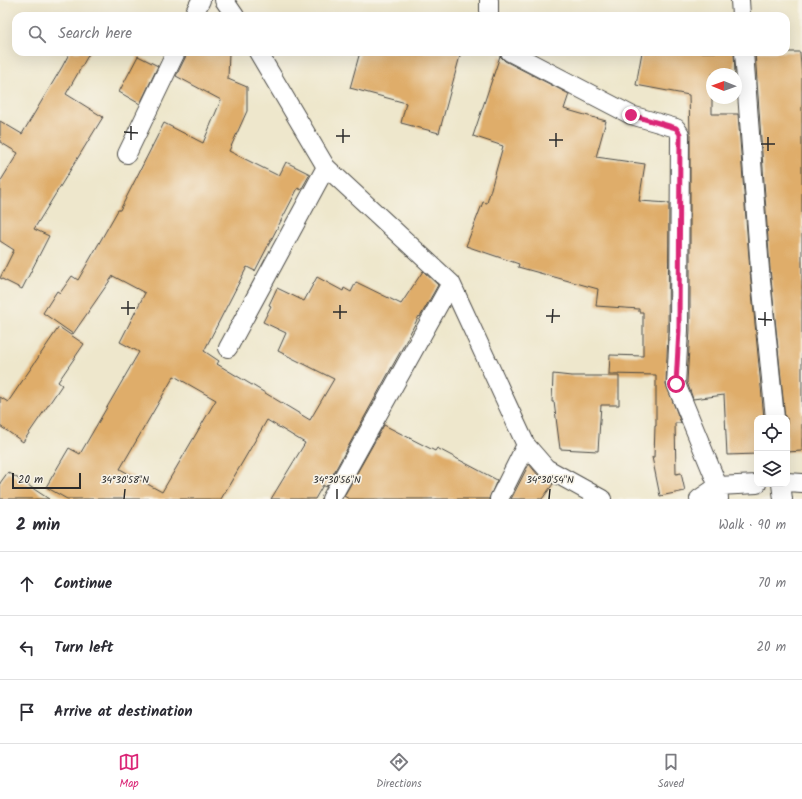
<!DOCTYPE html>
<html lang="en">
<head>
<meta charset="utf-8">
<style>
	:root { --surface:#fff; --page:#f7f7f7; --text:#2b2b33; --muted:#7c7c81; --line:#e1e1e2; --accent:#db2777 }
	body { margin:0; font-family:Kalam,sans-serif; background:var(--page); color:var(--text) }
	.controls { position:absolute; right:12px; bottom:12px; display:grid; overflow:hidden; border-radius:8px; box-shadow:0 4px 16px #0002 }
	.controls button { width:36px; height:36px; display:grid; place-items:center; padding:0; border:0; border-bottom:1px solid var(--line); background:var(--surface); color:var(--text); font:20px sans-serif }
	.compass { position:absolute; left:706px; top:68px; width:36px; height:36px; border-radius:50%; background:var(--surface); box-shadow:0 4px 16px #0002; rotate:271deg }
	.scale { position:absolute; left:12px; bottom:10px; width:69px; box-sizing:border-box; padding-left:4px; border:2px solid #2b2b2b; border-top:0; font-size:11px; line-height:14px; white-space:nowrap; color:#2b2b2b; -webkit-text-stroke:3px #f7f3e8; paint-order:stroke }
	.stop { position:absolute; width:12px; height:12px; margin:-9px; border:3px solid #db2777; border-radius:50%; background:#fff }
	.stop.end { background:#db2777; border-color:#fff; box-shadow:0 1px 4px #0008 }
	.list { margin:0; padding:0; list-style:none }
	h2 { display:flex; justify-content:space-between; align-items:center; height:52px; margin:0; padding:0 16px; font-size:17px }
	h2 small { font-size:13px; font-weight:400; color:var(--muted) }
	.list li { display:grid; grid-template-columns:26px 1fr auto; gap:12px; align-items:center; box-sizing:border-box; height:64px; padding:0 16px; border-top:1px solid var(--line) }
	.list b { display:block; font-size:15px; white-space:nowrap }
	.list em { font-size:13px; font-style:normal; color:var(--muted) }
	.icon { flex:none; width:22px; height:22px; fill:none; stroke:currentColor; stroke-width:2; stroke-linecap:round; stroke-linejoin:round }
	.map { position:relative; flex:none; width:802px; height:499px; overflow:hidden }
	.search { position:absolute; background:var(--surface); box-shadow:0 4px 16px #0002; left:12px; right:12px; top:12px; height:44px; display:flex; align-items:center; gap:10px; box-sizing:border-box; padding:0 14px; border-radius:12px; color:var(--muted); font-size:15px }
	.sheet { height:244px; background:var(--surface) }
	nav { display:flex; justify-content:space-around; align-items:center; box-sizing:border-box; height:56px; border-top:1px solid var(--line); background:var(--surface); font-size:11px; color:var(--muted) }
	nav a { display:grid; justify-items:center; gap:2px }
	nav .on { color:var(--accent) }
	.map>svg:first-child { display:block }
	.building { fill:#dfad6a; fill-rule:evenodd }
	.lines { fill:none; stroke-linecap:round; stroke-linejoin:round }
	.street-casing { stroke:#484743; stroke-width:20 }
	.street { stroke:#fff; stroke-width:18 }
	.route { stroke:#db2777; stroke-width:5 }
	.ticks { fill:none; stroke:#2b2b2b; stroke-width:1.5 }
	.ticks-label { font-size:10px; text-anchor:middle; fill:#2b2b2b; stroke:#f7f3e8; stroke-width:3.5; stroke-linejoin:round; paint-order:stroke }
</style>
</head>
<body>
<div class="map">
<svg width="802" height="499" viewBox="0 0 802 499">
	<rect width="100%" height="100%" fill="#f7f3e8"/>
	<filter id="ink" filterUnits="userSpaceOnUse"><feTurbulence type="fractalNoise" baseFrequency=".025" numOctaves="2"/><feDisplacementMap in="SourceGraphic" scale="8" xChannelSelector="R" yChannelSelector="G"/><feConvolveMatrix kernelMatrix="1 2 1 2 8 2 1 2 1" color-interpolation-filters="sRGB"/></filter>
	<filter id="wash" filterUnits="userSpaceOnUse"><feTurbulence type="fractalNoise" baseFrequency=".012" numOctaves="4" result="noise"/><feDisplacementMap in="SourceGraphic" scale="16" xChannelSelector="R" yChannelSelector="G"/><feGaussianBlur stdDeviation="0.9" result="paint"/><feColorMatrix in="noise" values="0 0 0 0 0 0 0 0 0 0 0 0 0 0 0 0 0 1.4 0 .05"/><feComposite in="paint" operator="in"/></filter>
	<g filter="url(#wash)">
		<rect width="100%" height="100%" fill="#eee7cc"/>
		<g id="blocks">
			<!-- building -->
			<path class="building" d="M70,52H90L66,94L103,117L34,229L49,236L22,289L0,278L14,250L0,241V182L18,153L0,142V121L22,134L62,67Z
				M188,52H229L228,79L247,87V111L229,151L279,176L286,162L310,174L301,190L298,188L255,271L247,267L204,351L219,361L217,364L310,420L334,379L278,351L286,333L263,322L271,306L269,305L277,288L304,301L317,277L343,291L344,288L351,292L356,282L401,304L423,271L438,285L420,317L419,316L404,345L326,487L323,485L315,499H271L305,443L267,420L221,499H67L46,487L69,448L80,454L139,352L120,342L145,293L113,276L73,334L43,313L57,291L60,293L72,276L78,280L118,210H120L164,123L203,143L221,100L176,76ZM174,376L216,400L162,492L120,469Z
				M360,52H461L439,133L401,123L406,103L350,88Z
				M642,52H734L735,74H712V114H738L750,271L764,418H757V454L727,455L724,395L693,399L687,382L690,330V134L689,95L636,85Z
				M755,52H800L802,78V451L787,452V418H785L770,269Z
				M138,56L158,66L140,104L119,92Z
				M500,56L505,61L569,94L564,109L606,121L596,157L645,164L639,201L669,203L668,330L666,384L681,423H675L676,474L681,473L685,491L660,496L652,457H654L655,426H656V375L609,374L610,355L643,356V312H639V309L596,306L598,289L518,267L519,264L466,246L483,202L487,203L503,146L473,136Z
				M59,327L84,344L58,382L62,385L23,442L0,426V397L8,402Z
				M553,374L571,376H619V405H601L598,451L560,449L554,402H552Z
				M384,425L435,451L437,448L497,480L489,499H349L344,496Z
				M529,464L538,475L553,484L542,499H511Z
				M8,472L49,499H0V483Z"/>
		</g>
	</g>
	<g filter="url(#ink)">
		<use href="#blocks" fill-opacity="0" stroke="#484743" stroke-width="1"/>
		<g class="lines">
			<!-- street casing -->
			<g class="street-casing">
				<path id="street" d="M224,0L235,16
					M740,0L741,16
					M193,16L201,0
					M489,16V0
					M258,52L326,167L451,283L526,445L546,468L602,499
					M510,52L631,115L676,128L680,134L679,330L676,384L718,486L719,499
					M744,52L760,270L775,418
					M127,154L176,52
					M228,348L326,167
					M787,482L802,483
					M781,484L783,499
					M331,499L451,283
					M499,499L526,445
					M699,499L718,486L757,484"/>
			</g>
			<!-- street -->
			<use href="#street" class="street"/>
		</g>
	</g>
	<g class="lines" filter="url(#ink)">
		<!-- route -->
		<path class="route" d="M631,115L676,128L680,134L679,330L676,384"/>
	</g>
	<!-- ticks -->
	<path class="ticks" d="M124,132L138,133M336,136H350M131,140V126M549,140H563M343,143V129M761,144H775M556,147V133M768,151V137M121,308H135M333,312H347M128,315V301M546,316H560M340,319V305M758,319L772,320M552,323L553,309M765,326V312M124,499L125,489M337,499V489M549,499L550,489"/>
	<g class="ticks-label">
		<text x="125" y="483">34°30'58"N</text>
		<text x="337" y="483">34°30'56"N</text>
		<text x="550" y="483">34°30'54"N</text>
	</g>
</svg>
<div class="controls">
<button><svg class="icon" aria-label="locate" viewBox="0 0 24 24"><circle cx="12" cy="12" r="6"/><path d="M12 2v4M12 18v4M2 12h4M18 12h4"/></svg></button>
<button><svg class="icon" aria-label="layers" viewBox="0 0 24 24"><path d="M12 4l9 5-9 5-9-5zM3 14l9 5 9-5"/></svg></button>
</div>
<svg class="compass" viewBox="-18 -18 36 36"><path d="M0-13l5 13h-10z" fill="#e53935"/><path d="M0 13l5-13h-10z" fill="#7c7c81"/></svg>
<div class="scale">20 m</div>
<div class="stop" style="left:676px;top:384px"></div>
<div class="stop end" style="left:631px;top:115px"></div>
<div class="search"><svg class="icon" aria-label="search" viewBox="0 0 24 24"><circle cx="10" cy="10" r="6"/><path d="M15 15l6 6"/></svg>Search here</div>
</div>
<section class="sheet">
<h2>2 min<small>Walk · 90 m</small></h2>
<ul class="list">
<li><svg class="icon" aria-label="ahead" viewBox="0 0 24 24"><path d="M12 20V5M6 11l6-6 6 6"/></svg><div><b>Continue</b></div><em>70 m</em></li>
<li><svg class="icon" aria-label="left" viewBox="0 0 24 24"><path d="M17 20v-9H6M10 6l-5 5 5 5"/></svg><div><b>Turn left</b></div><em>20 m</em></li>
<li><svg class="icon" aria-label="arrive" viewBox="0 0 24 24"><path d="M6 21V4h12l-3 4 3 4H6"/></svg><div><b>Arrive at destination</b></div></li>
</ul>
</section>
<nav>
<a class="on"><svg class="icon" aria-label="map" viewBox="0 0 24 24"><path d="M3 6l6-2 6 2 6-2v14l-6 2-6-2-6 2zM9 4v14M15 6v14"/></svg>Map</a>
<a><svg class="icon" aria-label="directions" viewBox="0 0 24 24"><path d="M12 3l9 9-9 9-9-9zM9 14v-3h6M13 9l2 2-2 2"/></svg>Directions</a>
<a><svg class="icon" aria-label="saved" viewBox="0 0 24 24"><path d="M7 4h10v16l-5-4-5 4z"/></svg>Saved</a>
</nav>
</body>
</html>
